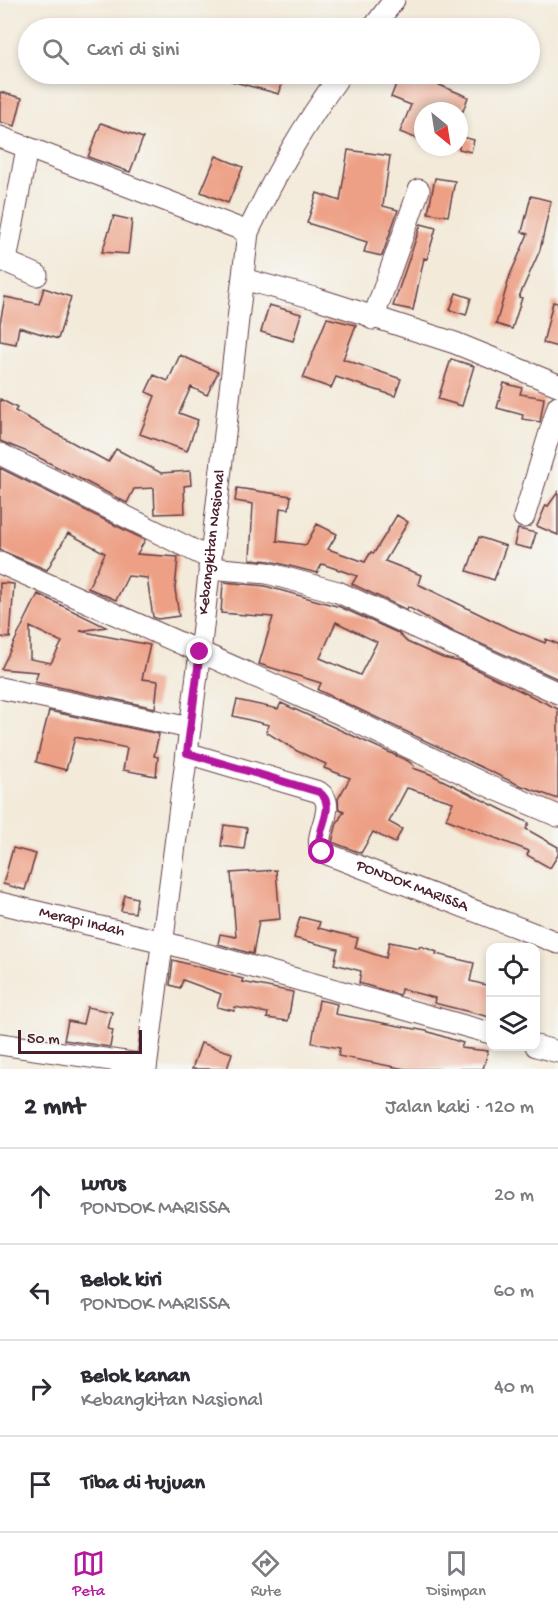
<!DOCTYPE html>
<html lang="id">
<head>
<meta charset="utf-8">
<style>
	:root { --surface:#fff; --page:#f7f7f7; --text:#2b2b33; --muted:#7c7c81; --line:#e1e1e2; --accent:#b5179e }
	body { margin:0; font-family:"Gochi Hand",sans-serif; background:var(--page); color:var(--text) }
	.controls { position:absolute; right:18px; bottom:18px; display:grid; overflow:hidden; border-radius:12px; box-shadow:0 3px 9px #0003 }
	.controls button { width:54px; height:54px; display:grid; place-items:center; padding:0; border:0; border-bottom:2px solid var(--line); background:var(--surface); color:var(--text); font:30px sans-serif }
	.compass { position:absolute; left:414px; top:102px; width:54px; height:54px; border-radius:50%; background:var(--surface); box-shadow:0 3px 9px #0003; rotate:150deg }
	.scale { position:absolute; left:18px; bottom:15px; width:124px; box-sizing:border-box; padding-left:6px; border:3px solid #4a1f2b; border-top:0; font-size:16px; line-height:21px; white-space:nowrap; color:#4a1f2b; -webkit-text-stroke:4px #f6f6f2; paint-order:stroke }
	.stop { position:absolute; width:18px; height:18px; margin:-14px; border:4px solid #b5179e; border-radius:50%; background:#fff }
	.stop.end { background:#b5179e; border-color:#fff; box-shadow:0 2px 6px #0008 }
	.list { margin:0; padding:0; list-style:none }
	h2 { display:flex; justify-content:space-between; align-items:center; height:78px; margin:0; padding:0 24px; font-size:26px }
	h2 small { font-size:20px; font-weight:400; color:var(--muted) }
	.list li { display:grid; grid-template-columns:39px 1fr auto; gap:18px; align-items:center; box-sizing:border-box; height:96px; padding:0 24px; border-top:2px solid var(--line) }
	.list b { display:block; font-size:22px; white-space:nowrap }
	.list p { margin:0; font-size:20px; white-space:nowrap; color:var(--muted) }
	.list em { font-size:20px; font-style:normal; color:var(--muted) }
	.icon { flex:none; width:33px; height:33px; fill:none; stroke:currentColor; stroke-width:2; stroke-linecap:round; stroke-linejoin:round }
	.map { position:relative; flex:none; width:558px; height:1069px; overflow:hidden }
	.search { position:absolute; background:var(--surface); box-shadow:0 3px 9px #0003; left:18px; right:18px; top:18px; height:66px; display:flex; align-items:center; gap:15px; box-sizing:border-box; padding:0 21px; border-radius:33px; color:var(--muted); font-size:22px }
	.sheet { height:462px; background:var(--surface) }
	nav { display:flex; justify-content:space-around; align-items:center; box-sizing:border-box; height:84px; border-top:2px solid var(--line); background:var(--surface); font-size:16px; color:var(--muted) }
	nav a { display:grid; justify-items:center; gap:3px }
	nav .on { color:var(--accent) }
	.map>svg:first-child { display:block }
	.building { fill:#eda086; fill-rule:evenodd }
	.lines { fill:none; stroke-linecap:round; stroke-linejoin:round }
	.minor-casing { stroke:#633d45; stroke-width:23 }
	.minor { stroke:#fff; stroke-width:21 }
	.route { stroke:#b5179e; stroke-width:8 }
	.labels { text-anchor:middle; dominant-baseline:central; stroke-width:5; stroke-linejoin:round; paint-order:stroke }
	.street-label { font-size:16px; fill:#4a1f2b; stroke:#f6f6f2 }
</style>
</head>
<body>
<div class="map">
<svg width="558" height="1069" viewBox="0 0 558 1069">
	<rect width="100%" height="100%" fill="#f6f6f2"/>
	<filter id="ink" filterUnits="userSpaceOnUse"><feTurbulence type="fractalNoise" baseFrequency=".0167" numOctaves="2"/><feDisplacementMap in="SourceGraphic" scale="12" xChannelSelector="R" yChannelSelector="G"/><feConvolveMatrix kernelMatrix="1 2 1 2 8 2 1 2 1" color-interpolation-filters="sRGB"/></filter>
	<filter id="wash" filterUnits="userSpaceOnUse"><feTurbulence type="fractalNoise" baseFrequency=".008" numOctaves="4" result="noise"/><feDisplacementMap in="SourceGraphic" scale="24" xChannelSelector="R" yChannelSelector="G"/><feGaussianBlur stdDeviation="1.35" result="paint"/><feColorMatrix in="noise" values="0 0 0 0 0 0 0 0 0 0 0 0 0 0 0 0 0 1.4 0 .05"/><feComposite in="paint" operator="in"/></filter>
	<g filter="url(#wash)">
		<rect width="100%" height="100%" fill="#f3ead9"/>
		<g id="blocks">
			<!-- building -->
			<path class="building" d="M221,74H285L279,94L220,78Z
				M400,74L423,78L468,97L463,111H423V141L400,132L411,105L391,97Z
				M0,92L22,98L15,126L0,122Z
				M101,123L143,138L130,172L88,157Z
				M459,136L474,140L471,152L459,149Z
				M348,150L390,156L383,206L398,210L382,256L364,252L367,242L307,223L317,193L340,201Z
				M216,156L243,167L228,203L201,192Z
				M435,178L455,181L448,216L428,213Z
				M531,196L551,201L540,250L519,297L522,298L512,329L496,324L510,275L528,234L522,232Z
				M114,216L132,220L128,254L102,252Z
				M421,224L436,228L427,259L424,258L413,310L393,306Z
				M44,288L71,297L58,339L19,327L16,344L0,341V323L5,297L39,304Z
				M456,293L471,298L466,315L450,310Z
				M553,302L558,303V347L543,343Z
				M269,305L301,314L293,341L261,332Z
				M327,318L356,325L343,359L401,379L395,396L336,377L331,388L303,378Z
				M180,355L218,372L207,395L191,387L179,413L198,420L187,451L140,434L155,396L146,392L154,375L168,381Z
				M451,359L474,366L462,406L438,399Z
				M504,383L522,388L520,394L544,398L540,422L522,419L523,415L497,408Z
				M0,399L17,408L15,411L108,462L116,449L161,473L190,471L191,485L184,486L185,513L155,514L154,488L134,489L127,503L30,453L0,441Z
				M0,468L145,540L137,554L178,557L175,589L179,616L158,619L153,617L147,578L128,576L116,600L88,588L105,553L68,533L47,570L0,550Z
				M237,488L291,496L289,509L280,508L277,541L306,545L317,524L337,534L328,549L365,562L371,552L374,553L397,515L408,522L385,561L421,575L418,584L506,627L545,643L546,639L558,644V679L444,627L408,607L407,610L352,584L357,576L322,564L317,573L270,561L250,559L253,504L235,501Z
				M558,492V535L537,526L546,505L548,506Z
				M518,529L536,533L531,549L514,545Z
				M479,537L506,546L494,580L467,571Z
				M223,582L265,586L340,607L398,633L407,642L443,658L461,662L558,709V799L517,784L318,690L321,683L259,664L273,617L221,613ZM336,622L377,642L360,675L320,658Z
				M0,583L14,584L10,638L0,637Z
				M38,594L106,627L80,631L150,645L142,679L158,681L155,708L35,682L38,672L1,669ZM30,627L62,642L51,663L30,659Z
				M237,700L278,709L281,703L408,761L414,766L413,768L430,774L529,823L526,829L558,847V855L550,868L527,855L529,851L446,819L453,802L407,788L389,822L402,829L395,843L373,832L361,853L332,842L337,823L344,811L339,809L338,799L350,778L324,768L326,764L297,751L266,732L269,725L233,716Z
				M49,711L159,734L154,756L158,757L156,776L123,770L127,748L75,737L66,770L36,762Z
				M224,825L247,828L244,849L221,846Z
				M13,848L36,854L25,890L3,884Z
				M276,870L280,919L259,921L253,954L218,944L220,934L236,937L231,873Z
				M125,895L137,898L135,913L121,911Z
				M300,917L320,922L318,928L358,938L355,948L386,958L389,942L419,948L420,946L437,952L436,954L474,963L470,981L490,986V1017L434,1003L435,998L401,989L400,995L359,983L361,971L334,964L338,949L294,938Z
				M173,960L243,979L242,982L293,992L288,1021L267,1018L268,1013L235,1007L234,1011L217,1007L221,994L183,980L180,988L170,985Z
				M319,1000L337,1004L335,1014L426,1031L463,1043L461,1048L488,1051L483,1069H405L338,1056L340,1048L312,1043Z
				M87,1007L112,1012L108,1029L113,1030L110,1047L64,1040L68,1021L83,1024Z
				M201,1043L232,1053L227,1069H192Z"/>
		</g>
	</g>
	<g filter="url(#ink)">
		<use href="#blocks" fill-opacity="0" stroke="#633d45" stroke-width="1.5"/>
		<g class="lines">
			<!-- minor casing -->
			<g class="minor-casing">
				<g id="minor">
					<path d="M373,28L394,0"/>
					<path d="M0,137L248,232"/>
					<path d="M0,259L37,275"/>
					<path d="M6,261L27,148"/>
					<path d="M243,279L318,299L455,343L558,385"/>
					<path d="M373,319L419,190"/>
					<path d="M0,454L211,559"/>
					<path d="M524,517L558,406"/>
					<path d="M0,563L342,715L493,788L558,816"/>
					<path d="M209,568L267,573L338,592L558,693"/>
					<path d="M0,688L190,728"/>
					<path id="s1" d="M187,753L319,792C340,807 311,834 322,852L558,943"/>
					<path id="s2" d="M0,903L163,942L490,1033"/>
					<path d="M0,1044L146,1065"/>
					<path d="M536,1046L558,1052"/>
					<path id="s3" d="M146,1069L201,644L248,232C276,173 303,126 341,74"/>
				</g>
			</g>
			<!-- minor -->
			<use href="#minor" class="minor"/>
		</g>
	</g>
	<g class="lines" filter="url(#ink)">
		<!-- route -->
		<path class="route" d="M200,652L187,753L319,792C340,807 311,834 322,852"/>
	</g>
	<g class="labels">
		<!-- street labels -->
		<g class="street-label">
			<text stroke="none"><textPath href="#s3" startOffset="531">Kebangkitan Nasional</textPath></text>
			<text stroke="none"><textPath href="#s1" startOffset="298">PONDOK MARISSA</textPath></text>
			<text stroke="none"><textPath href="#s2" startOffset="84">Merapi Indah</textPath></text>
		</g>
	</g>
</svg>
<div class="controls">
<button><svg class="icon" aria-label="locate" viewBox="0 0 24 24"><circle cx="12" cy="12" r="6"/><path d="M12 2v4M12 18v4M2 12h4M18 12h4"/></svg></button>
<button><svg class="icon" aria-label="layers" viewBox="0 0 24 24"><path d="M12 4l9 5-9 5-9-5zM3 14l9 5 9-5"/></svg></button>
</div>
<svg class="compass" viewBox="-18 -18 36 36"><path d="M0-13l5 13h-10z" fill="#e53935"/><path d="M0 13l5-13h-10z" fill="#7c7c81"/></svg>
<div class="scale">50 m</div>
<div class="stop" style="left:322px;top:852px"></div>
<div class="stop end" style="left:200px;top:652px"></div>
<div class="search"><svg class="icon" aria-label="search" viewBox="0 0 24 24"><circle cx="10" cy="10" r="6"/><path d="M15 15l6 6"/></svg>Cari di sini</div>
</div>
<section class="sheet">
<h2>2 mnt<small>Jalan kaki · 120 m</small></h2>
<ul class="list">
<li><svg class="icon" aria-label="ahead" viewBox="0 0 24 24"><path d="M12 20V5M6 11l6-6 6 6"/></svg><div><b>Lurus</b><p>PONDOK MARISSA</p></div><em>20 m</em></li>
<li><svg class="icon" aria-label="left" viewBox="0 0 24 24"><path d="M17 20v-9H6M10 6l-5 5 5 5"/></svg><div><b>Belok kiri</b><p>PONDOK MARISSA</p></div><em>60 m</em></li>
<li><svg class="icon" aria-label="right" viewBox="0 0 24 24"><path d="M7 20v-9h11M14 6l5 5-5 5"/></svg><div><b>Belok kanan</b><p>Kebangkitan Nasional</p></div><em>40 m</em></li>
<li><svg class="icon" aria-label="arrive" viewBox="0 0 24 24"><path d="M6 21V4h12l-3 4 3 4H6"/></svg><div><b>Tiba di tujuan</b></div></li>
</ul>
</section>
<nav>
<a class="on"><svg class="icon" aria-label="map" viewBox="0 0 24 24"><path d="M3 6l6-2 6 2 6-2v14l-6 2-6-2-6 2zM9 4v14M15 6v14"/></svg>Peta</a>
<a><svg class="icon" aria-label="directions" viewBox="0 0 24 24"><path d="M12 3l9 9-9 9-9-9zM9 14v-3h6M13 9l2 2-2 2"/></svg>Rute</a>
<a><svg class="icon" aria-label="saved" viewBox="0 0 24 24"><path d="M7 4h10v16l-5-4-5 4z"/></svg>Disimpan</a>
</nav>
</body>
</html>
